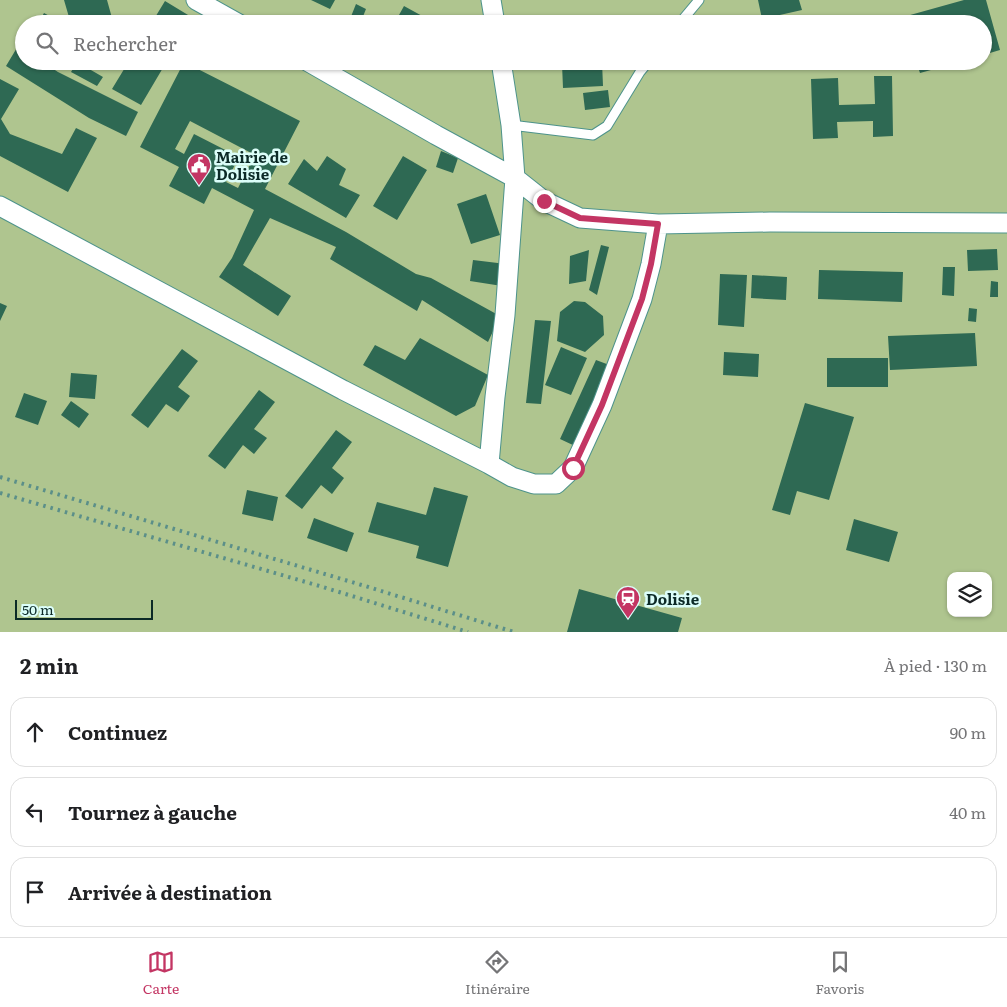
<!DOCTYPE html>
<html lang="fr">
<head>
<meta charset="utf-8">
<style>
	:root { --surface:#fff; --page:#f6f6f6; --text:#202124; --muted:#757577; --line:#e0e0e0; --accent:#c33563 }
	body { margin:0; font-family:Literata,serif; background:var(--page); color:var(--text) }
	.controls { position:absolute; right:15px; bottom:15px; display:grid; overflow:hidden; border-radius:10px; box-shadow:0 1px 4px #0004 }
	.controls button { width:45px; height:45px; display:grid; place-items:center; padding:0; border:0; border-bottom:1px solid var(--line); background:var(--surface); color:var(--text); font:25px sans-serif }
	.scale { position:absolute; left:15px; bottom:12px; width:138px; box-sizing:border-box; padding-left:5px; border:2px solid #0c2a27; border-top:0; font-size:14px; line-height:18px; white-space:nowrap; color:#0c2a27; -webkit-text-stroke:4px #dcfef9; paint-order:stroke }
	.stop { position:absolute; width:15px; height:15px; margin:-11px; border:4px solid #c33563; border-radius:50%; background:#fff }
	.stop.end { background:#c33563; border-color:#fff; box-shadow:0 1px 5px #0008 }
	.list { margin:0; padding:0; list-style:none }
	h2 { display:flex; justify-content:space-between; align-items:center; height:65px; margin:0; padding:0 20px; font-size:21px }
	h2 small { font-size:16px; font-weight:400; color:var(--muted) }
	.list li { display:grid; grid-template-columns:32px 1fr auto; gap:15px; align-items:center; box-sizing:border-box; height:70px; margin:0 10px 10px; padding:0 10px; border:1px solid var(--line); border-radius:15px }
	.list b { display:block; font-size:19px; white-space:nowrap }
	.list em { font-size:16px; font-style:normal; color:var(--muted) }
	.icon { flex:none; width:28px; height:28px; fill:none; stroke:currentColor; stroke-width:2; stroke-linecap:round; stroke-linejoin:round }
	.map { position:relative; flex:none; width:1007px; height:632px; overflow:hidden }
	.search { position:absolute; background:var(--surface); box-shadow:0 1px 4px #0004; left:15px; right:15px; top:15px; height:55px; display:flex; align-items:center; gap:12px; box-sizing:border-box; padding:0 18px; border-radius:28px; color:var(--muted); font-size:19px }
	.sheet { height:305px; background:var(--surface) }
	nav { display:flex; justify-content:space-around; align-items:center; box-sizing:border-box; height:70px; border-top:1px solid var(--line); background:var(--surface); font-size:14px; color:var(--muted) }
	nav a { display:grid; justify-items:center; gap:2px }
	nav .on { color:var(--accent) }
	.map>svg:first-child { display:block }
	.green { fill:#afc58f; fill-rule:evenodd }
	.building { fill:#2e6953; fill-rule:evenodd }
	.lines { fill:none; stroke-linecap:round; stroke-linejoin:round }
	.lane-casing { stroke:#4d938b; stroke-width:11 }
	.street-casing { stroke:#4d938b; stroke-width:21 }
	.lane { stroke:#fff; stroke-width:9 }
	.street { stroke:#fff; stroke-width:19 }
	.rail { stroke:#5b8f89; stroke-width:4; stroke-dasharray:2.5 5; stroke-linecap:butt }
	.route { stroke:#c33563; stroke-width:6 }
	.labels { text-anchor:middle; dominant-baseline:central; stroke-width:5; stroke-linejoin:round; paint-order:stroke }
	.poi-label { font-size:15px; font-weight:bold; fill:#0c2a27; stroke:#dcfef9; text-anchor:start }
</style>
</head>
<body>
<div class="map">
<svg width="1007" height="632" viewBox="0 0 1007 632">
	<rect width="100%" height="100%" fill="#9ee5dc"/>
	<!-- green -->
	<path class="green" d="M0,0H1007V632H0ZM24,24H983V61H24ZM951,576H988V613H951Z"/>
	<!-- building -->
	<path class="building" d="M64,0H107L112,18L92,24H71Z
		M311,0H335L330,9Z
		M758,0H799L802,10L762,19Z
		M964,0H986L1000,50L983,55V24H905L903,17Z
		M165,1L193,18L190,24H151Z
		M356,4L366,9L360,24H348Z
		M404,6L424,17L420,24H394Z
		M44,13L64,24H38Z
		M18,46L24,50V61H41L58,72L138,112L126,136L89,118L6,66Z
		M129,61H167L141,105L112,89Z
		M916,61H960V62L920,73Z
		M77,62L103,77L97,86L71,72Z
		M184,62L300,121L265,189L346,232L416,274L431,278L500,316L488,342L422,300L417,311L330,259L336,247L270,218L243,265L291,296L278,316L219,277L232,258L254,210L212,188L204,204L169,186L179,167L140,147ZM190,121L255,155L238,188L226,182L239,157L194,134L184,154L175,149Z
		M602,62L603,86L563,88L562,64Z
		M874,76H892L893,136L873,137V121L837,122L838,138L813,139L811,79L838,78L839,105L875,104Z
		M0,79L19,89L1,119L10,134L62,154L76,128L97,138L68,192L0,156Z
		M608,90L610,107L585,110L583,93Z
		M441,151L458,158L453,173L436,167Z
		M327,156L346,169L339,185L360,195L346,218L288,184L304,159L317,171Z
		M403,156L427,170L397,220L373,206Z
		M486,194L500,235L471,244L457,204Z
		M601,245L609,247L597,295L589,290Z
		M997,249L998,270L968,271L967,250Z
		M589,250L586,281L569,284L570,256Z
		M473,260L506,264L502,286L470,281Z
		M943,267H955L954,296L942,295Z
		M819,270L903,272L902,302L818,299Z
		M720,274L747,275L744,327L718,325Z
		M752,275L787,277L786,300L751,298Z
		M991,281L998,282V297H990Z
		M574,301L585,302L603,316L604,335L585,352L557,341L560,312Z
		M0,303L7,306L0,321Z
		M969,308L977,309L976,322L968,321Z
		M535,320L551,321L541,404L526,403Z
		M975,333L977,366L890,370L888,336Z
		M420,338L488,375L475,406L456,416L363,365L375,345L405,360Z
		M561,347L587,358L571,395L545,385Z
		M182,349L198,361L178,387L190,396L178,412L166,404L148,428L131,415Z
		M724,352L759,354L758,377L723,375Z
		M827,358H888V387H827Z
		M596,360L612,366L575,446L560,439Z
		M71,373L97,375L95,399L69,397Z
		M259,390L275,402L254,429L267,438L254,454L243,445L225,469L208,456Z
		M24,393L47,401L38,425L15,417Z
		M71,401L89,414L79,428L61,415Z
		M805,403L854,417L829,500L797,491L790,515L772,510Z
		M336,430L352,442L332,468L344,478L332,494L321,485L302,509L285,496Z
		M434,487L468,496L448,567L416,558L419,546L368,532L377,502L426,515Z
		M247,490L278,497L273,521L242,514Z
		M314,518L354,533L347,552L307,538Z
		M854,519L898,532L889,562L846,550Z
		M579,589L682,618L678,632H567Z"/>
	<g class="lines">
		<!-- lane casing -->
		<g class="lane-casing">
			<path id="lane" d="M679,24L699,0
				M511,125L593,135L607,126L640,72L649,61"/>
		</g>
		<!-- street casing -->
		<g class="street-casing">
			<path id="street" d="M196,0L239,24
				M491,0L495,24
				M307,61L436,135L515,178L544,201L580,218L658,224L770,222L1007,223
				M0,206L343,390L489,464L512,477L534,484H556L573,468L602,405L642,299L651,264L658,224
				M489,464L495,397L505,315L515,178L511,125L501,61"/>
		</g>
		<!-- lane -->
		<use href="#lane" class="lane"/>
		<!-- street -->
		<use href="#street" class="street"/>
		<!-- rail -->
		<path class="rail" d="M0,477L365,586L514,632
			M0,493L323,587L468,632"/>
	</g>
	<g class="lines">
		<!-- route -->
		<path class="route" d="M544,201L580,218L658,224L651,264L642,299L602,405L573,468"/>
	</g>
	<!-- icons -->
	<defs>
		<g id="civic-pin" transform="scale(1.25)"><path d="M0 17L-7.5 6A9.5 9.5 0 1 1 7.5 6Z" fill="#c33563" stroke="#dcfef9"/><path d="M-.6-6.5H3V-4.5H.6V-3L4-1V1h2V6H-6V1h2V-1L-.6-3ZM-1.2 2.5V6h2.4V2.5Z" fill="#fff"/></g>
		<g id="station-pin" transform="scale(1.25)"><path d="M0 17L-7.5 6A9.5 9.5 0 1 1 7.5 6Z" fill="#c33563" stroke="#dcfef9"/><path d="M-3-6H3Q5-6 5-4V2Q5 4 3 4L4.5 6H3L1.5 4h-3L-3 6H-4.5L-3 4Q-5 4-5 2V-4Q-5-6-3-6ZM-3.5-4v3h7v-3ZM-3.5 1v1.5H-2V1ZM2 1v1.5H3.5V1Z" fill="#fff"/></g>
	</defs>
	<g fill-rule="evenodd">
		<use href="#civic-pin" x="199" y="165"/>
		<use href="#station-pin" x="628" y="598"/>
	</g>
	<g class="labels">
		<!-- poi labels -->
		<g class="poi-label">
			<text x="216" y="156">Mairie de<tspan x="216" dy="17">Dolisie</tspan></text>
			<text x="646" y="598">Dolisie</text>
		</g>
	</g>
</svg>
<div class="controls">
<button><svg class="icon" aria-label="layers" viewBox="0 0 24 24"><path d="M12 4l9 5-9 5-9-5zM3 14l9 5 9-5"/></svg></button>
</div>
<div class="scale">50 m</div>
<div class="stop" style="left:573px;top:468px"></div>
<div class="stop end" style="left:544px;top:201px"></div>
<div class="search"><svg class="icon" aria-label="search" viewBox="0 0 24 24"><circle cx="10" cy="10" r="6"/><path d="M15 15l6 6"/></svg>Rechercher</div>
</div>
<section class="sheet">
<h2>2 min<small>À pied · 130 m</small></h2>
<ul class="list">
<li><svg class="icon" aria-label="ahead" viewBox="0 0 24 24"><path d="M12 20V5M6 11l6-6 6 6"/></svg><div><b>Continuez</b></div><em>90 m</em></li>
<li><svg class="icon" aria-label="left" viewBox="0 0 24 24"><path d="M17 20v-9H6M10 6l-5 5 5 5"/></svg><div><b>Tournez à gauche</b></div><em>40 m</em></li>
<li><svg class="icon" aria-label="arrive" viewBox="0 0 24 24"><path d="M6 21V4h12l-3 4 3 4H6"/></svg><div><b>Arrivée à destination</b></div></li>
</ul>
</section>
<nav>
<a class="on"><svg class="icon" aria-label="map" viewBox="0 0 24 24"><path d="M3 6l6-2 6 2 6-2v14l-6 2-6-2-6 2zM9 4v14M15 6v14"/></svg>Carte</a>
<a><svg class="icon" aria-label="directions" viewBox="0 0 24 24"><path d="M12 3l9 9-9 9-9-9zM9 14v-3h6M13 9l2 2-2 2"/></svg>Itinéraire</a>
<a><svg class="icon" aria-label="saved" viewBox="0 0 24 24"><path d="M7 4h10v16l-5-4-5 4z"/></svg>Favoris</a>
</nav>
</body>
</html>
